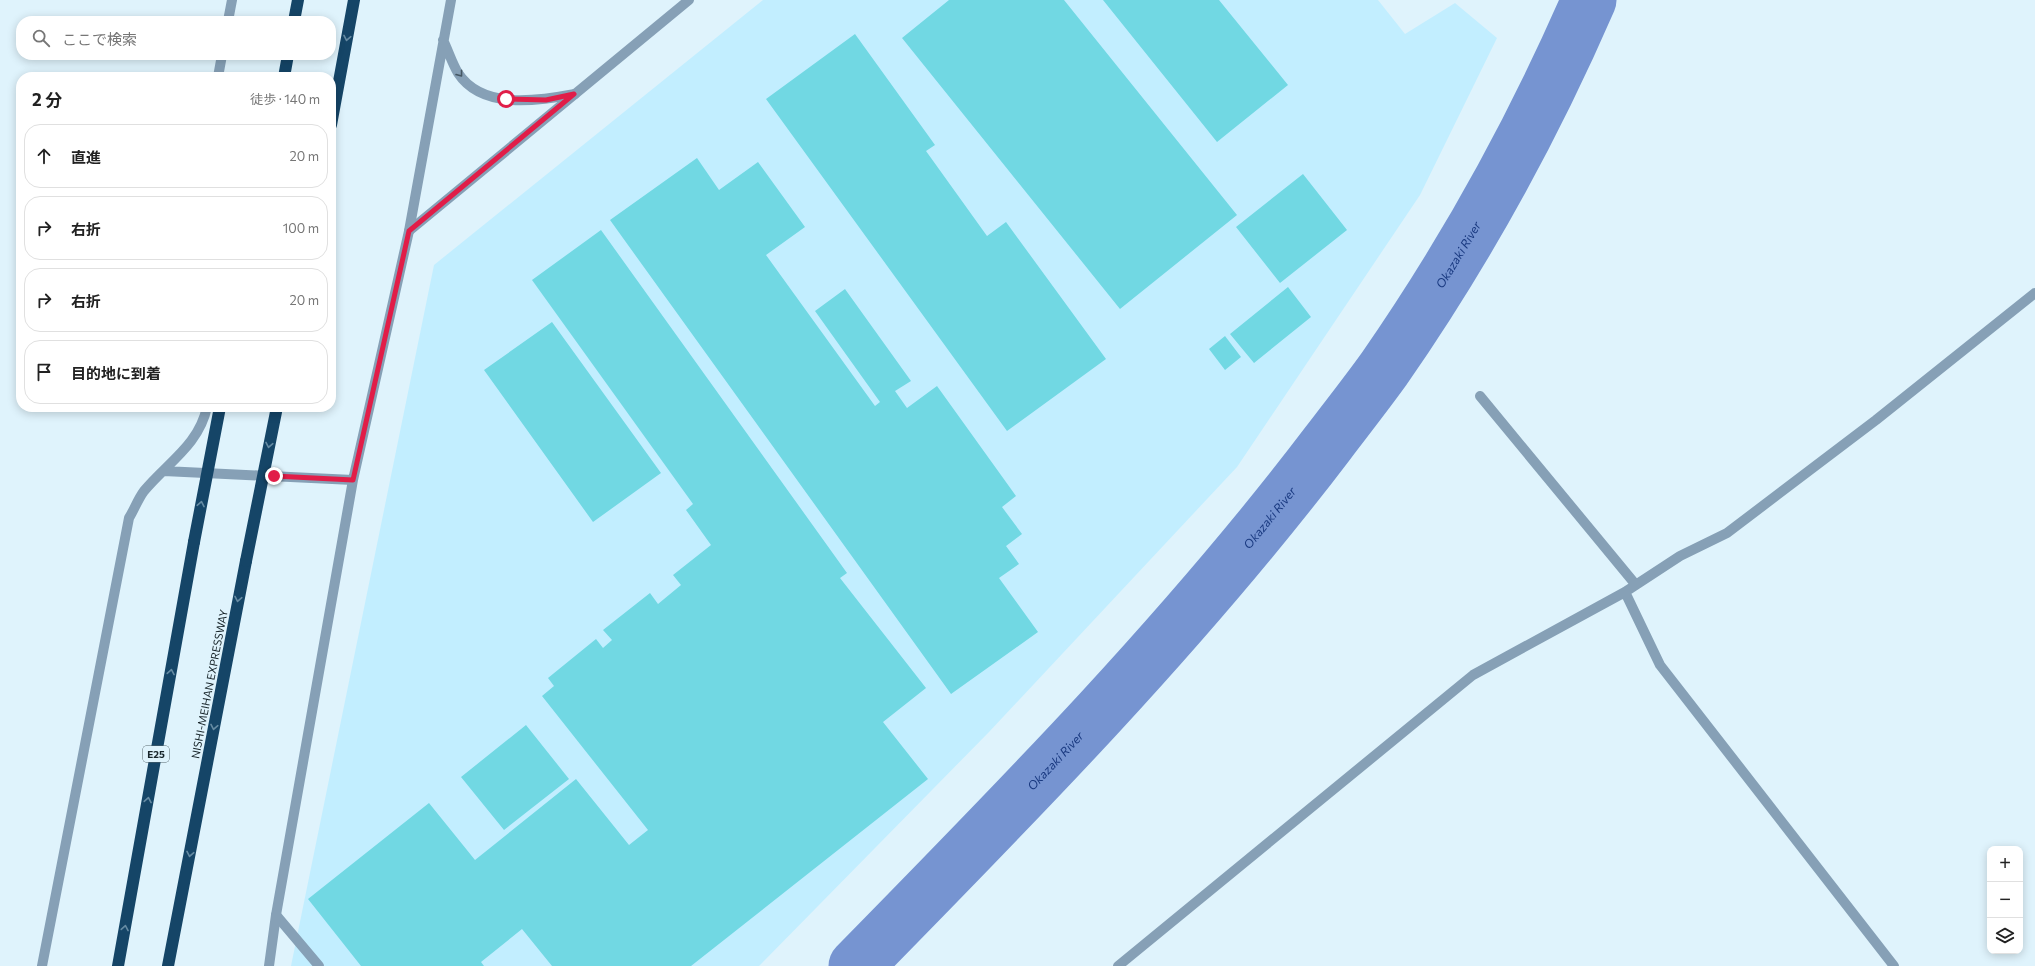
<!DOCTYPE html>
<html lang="ja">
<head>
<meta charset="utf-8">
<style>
	:root { --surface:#fff; --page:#f2f2f2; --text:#222; --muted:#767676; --line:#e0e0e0 }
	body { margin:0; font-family:Commissioner,"Noto Sans JP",sans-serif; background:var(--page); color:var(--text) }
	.controls { position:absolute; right:12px; bottom:12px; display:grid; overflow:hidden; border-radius:8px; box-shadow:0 2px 10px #0003 }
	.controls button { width:36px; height:36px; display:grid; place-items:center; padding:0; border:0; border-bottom:1px solid var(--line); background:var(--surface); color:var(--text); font:20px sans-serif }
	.stop { position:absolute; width:12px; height:12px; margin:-9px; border:3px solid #e11d48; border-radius:50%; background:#fff }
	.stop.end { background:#e11d48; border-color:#fff; box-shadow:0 1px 4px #0008 }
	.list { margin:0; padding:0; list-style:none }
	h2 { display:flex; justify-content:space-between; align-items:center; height:52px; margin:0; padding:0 16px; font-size:17px }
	h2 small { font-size:13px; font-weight:400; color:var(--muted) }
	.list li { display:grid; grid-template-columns:26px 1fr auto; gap:12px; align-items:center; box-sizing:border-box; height:64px; margin:0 8px 8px; padding:0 8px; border:1px solid var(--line); border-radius:16px }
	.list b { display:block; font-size:15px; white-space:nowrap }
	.list em { font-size:13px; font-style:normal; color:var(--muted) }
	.icon { flex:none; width:22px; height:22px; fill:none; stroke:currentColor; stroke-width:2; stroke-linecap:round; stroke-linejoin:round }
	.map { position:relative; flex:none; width:2035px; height:966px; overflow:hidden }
	.search { position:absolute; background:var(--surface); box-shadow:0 2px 10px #0003; left:16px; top:16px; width:320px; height:44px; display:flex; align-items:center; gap:10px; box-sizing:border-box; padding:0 14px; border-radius:16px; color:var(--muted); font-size:15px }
	.panel { position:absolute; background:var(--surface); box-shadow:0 2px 10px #0003; left:16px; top:72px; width:320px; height:340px; border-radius:16px }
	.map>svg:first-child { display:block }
	.built { fill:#c2eeff }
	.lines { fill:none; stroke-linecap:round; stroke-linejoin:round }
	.river { stroke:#7694d1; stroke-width:55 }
	.building { fill:#71d8e3 }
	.service { stroke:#86a0b6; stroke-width:10 }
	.minor { stroke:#86a0b6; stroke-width:10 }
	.tertiary { stroke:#86a0b6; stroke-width:10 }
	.motorway { stroke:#154567; stroke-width:12 }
	.motorway-bridge { stroke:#154567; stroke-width:12 }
	.oneway { stroke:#668ba3 }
	.oneway2 { stroke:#455763 }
	.route { stroke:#e11d48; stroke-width:5 }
	.labels { text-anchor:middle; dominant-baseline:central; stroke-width:3; stroke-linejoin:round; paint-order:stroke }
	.shield { fill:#dff3fc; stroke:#54646a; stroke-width:1 }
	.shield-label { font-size:10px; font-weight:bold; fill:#19262b }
	.street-label { font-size:11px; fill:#19262b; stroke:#dff3fc }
	.water-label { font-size:12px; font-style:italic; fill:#1a3a81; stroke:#dff3fc }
</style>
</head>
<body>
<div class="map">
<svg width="2035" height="966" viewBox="0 0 2035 966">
	<rect width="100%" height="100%" fill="#dff3fc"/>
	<!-- built -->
	<path class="built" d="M763,0H1378L1405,34L1455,3L1497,38L1420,195L1237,467L989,732L759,966H291L434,265Z"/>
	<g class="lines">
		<!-- river -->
		<path class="river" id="s1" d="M856,966C1021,798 1186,630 1328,443C1347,418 1366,394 1384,369C1464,254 1533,129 1589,0"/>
	</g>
	<!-- building -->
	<path class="building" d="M949,0H1064L1237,215L1120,309L902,38Z
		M1103,0H1219L1288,85L1217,142Z
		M855,34L935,145L926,151L987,236L1006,222L1106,359L1007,431L766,99Z
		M697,158L719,190L758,162L805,227L766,255L875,406L880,402L815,311L845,289L911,381L895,391L907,408L937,386L1016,496L1002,507L1022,534L1006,546L1019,564L999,578L1038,632L951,694L610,220Z
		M1303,174L1347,230L1280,283L1236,227Z
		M601,230L847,573L840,578L926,688L883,722L928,779L691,966H552L522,929L481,962L484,966H361L308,899L429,803L475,860L576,779L629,845L648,830L542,696L554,686L548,678L596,639L603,648L612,640L603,630L650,593L658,604L681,585L673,575L711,545L686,510L693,504L532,280Z
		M1288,287L1311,317L1254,363L1230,334Z
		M552,322L661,473L593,522L484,370Z
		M1225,336L1241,357L1225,370L1209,349Z
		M526,725L569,779L504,830L461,777Z"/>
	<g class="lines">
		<!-- service -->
		<path class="service" d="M276,915L319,966"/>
		<!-- minor -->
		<path class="minor" d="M228,21L232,0
			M443,40C448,50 452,63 458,73C482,110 538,101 575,94
			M218,77L222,55
			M1480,396L1636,585
			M164,471L353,480
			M1625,592L1660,665L1894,966
			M42,966L129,518C134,510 138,499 144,491C167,463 199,445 207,407
			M269,966L276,915L353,480L409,231L451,0
			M1118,966L1473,675L1625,592L1680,556L1727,533L1876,420L2035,293"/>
		<!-- tertiary -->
		<path class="tertiary" d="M409,231L689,0"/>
		<!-- motorway -->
		<path class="motorway" d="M294,21L298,0
			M284,77L288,55
			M331,125L354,0
			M118,966L194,542
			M168,966L246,561"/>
		<!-- motorway-bridge -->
		<path class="motorway-bridge" d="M194,542L220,407
			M246,561L277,407"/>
	</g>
	<!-- one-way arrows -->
	<defs><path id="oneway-chevron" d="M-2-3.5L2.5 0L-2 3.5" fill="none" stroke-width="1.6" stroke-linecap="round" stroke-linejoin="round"/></defs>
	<g class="oneway">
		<use href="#oneway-chevron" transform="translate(347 38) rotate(101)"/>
		<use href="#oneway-chevron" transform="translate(269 445) rotate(101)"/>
		<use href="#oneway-chevron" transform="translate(201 504) rotate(-79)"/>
		<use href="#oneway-chevron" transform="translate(238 599) rotate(101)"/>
		<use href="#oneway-chevron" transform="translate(171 672) rotate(-80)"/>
		<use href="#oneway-chevron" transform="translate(214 727) rotate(101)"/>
		<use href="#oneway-chevron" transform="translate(148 800) rotate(-80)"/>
		<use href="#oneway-chevron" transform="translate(190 854) rotate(101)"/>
		<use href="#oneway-chevron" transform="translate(125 928) rotate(-80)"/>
	</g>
	<use class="oneway2" href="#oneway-chevron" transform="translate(460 74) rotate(52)"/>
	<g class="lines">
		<!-- route -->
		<path class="route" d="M274,476L353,480L409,231L574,94L546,100L506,99"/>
	</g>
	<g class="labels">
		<!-- shield labels -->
		<rect class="shield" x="143" y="746" width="26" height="16" rx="3"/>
		<g class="shield-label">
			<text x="156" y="754">E25</text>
		</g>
		<!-- street labels -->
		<g class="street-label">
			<text transform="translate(209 684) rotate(-79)">NISHI-MEIHAN EXPRESSWAY</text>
		</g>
		<!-- water labels -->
		<g class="water-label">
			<text stroke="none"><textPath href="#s1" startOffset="934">Okazaki River</textPath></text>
			<text stroke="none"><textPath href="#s1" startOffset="610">Okazaki River</textPath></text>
			<text stroke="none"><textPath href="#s1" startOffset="286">Okazaki River</textPath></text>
		</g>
	</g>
</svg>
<div class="controls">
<button>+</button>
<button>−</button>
<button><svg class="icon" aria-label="layers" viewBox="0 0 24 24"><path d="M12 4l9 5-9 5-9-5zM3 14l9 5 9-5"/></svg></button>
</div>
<div class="stop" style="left:506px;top:99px"></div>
<div class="stop end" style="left:274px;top:476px"></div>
<div class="search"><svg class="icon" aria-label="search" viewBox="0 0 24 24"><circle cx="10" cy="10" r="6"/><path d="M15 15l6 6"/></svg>ここで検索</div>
<section class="panel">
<h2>2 分<small>徒歩 · 140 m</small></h2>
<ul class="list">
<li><svg class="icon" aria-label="ahead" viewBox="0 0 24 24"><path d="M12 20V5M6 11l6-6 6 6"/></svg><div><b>直進</b></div><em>20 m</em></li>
<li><svg class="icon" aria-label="right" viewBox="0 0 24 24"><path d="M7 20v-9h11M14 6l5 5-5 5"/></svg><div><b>右折</b></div><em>100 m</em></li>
<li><svg class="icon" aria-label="right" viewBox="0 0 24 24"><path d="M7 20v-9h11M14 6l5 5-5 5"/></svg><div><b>右折</b></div><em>20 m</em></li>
<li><svg class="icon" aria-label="arrive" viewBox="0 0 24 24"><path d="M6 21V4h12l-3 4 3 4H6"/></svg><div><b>目的地に到着</b></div></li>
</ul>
</section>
</div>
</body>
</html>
